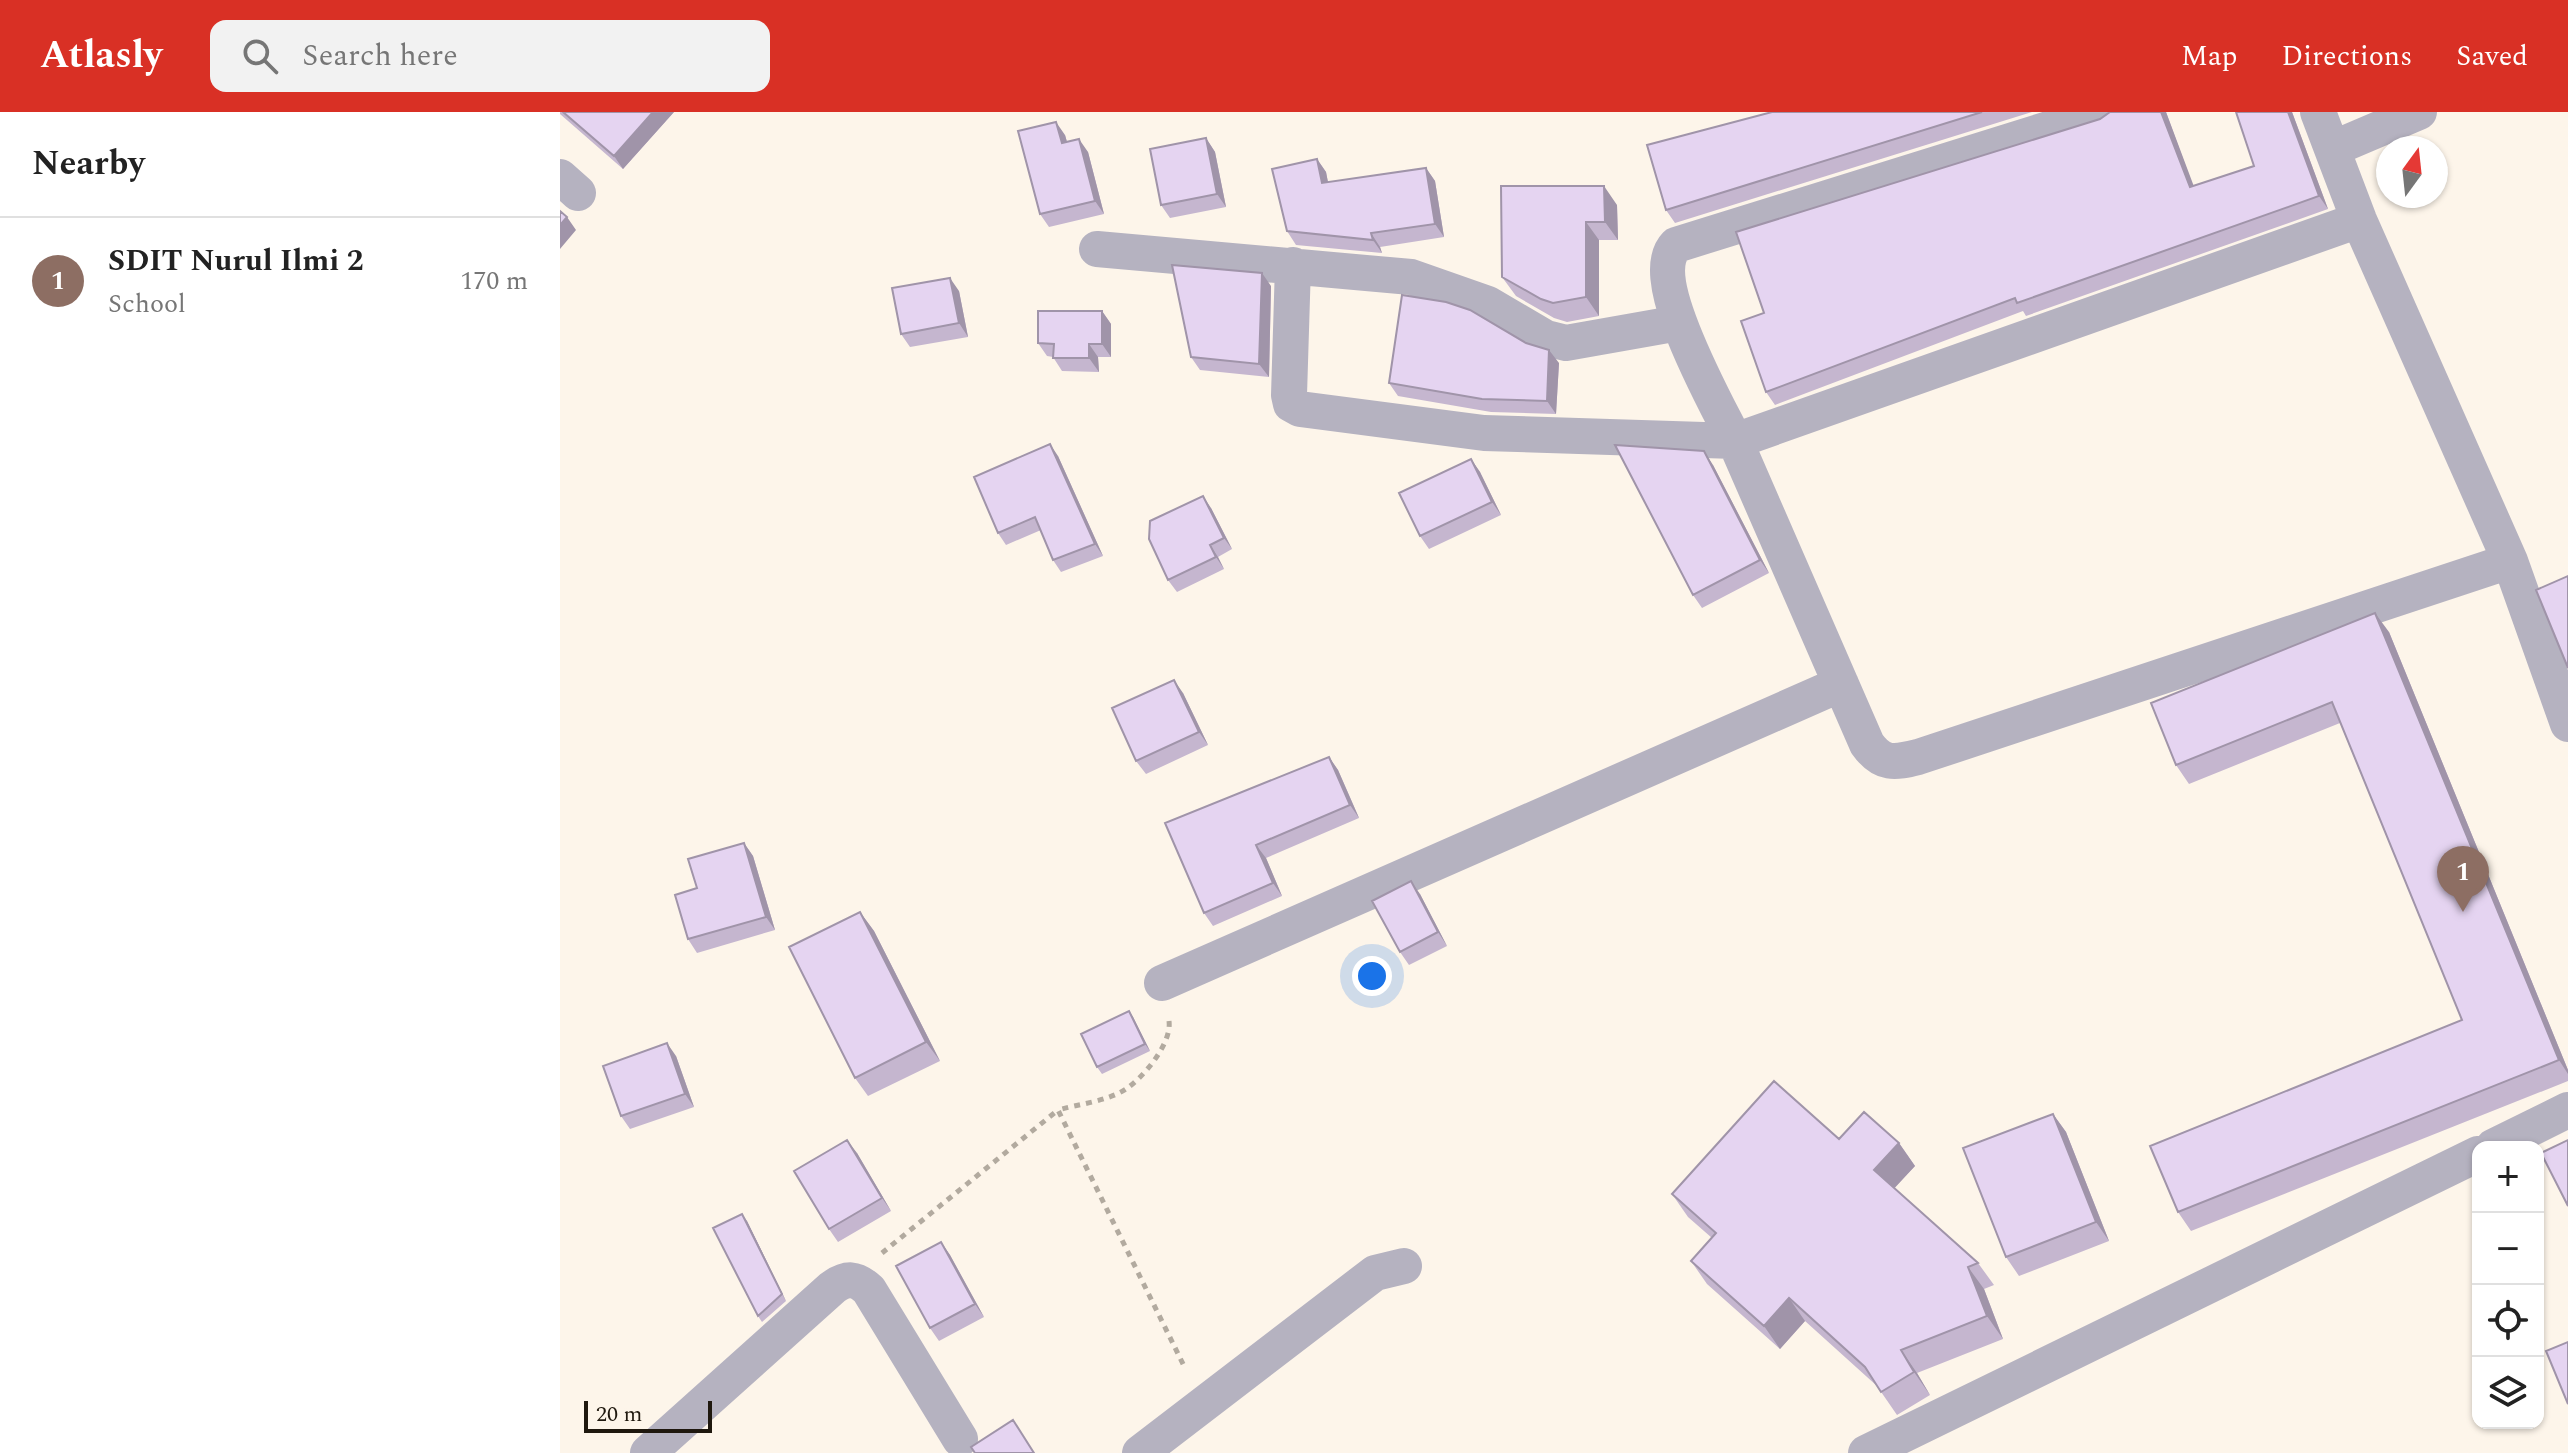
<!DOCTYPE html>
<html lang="en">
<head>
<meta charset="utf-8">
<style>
	:root { --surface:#fff; --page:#f2f2f2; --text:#222; --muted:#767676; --line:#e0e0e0; --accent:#d93025 }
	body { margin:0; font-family:Spectral,serif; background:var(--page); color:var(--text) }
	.controls { position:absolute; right:24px; bottom:24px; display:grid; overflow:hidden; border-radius:16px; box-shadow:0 2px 6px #0004 }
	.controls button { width:72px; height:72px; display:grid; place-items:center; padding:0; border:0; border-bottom:2px solid var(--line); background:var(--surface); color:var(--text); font:40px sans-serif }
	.compass { position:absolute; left:1816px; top:24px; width:72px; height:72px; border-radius:50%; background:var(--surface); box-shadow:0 2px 6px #0004; rotate:15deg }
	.scale { position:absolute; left:24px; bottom:20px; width:128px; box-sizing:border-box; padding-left:8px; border:4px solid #1f180e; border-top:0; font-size:22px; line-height:28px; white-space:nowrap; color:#1f180e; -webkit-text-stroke:6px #fdf5ea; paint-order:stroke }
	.you { position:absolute; left:812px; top:864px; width:28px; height:28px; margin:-20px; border:6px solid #fff; border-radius:50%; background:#1a73e8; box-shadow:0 0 0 12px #1a73e833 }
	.badge { display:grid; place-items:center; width:52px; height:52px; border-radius:50%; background:var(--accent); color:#fff; font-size:26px; font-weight:700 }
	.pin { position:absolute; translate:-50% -66px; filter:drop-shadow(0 2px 4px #0008) }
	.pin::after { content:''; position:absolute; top:42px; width:28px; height:24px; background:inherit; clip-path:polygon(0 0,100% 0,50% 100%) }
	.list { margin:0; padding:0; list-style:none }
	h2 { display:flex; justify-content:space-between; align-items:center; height:104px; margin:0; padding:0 32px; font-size:34px }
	h2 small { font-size:26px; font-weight:400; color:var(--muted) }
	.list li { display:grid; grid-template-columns:52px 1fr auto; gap:24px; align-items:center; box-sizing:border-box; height:128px; padding:0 32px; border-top:2px solid var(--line) }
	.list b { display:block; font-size:30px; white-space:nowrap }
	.list p { margin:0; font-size:26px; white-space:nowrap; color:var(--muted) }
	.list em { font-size:26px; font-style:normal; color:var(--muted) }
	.icon { flex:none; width:44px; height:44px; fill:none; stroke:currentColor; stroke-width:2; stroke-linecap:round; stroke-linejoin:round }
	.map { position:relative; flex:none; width:2008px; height:1341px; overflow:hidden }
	header { display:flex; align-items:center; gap:48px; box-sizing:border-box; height:112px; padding:0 40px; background:var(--accent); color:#fff }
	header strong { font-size:38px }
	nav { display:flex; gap:44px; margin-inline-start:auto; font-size:28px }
	.search { width:560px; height:72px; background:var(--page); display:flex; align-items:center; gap:20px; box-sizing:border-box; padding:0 28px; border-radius:16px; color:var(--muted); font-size:30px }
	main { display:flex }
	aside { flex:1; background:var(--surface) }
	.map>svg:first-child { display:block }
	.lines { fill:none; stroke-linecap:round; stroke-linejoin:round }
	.path { stroke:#b2aa9f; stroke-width:5; stroke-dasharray:6 6; stroke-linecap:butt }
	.street { stroke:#b5b2c0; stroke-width:36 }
	.wall { fill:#c5b6cf }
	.shaded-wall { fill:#a094a9 }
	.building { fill:#e5d4f1; stroke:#a094a9; stroke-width:2 }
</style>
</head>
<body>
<header>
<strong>Atlasly</strong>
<div class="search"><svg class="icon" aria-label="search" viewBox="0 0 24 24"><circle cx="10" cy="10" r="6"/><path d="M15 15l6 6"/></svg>Search here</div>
<nav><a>Map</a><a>Directions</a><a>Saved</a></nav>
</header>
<main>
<aside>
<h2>Nearby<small></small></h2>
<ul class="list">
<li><span class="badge" style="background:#8d6e63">1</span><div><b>SDIT Nurul Ilmi 2</b><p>School</p></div><em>170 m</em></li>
</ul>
</aside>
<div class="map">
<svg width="2008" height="1341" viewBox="0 0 2008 1341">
	<rect width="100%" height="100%" fill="#fdf5ea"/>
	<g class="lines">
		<!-- path -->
		<path class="path" d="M609,909C612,931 584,965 566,977C548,989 519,992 498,998L625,1256
			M322,1141L498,998"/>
		<!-- street -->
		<path class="street" d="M1543,0L1116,133C1084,166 1157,292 1175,329L1799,108
			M1758,0L1799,108L1950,449L2008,612
			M1772,37L1859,0
			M0,65L18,81
			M537,137L851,165L928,192L986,226L1006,231L1119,211
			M733,153L729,283L731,292L740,297L924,321L1175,329L1307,632C1322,653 1334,651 1358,645L1950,449
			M602,871L1281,572
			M1933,1035L2008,998
			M88,1341L272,1176C287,1165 296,1166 309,1178L400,1327
			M580,1341L815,1161L844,1154
			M1306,1341L1918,1042"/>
	</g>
	<!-- wall -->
	<path class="wall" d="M0,0H114L63,57L0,2Z
		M1212,0H1472L1115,111L1106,98Z
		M1550,0H1606L1633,74L1694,54L1732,0L1768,97L1466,204L1463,199L1215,293L1206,280L1204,201L1540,7Z
		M505,23L507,30L528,40L544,102L489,115L480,102Z
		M646,26L655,40L666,95L610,106L601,93Z
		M757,47L766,60L768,71L866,56L875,69L884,125L820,135L822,141L736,133L727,119Z
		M941,74L1057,93L1058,128H1039V204L1007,210L994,206L956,184L942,165Z
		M711,174L709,265L640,258L631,245Z
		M399,179L408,225L350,235L341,222Z
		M542,199L551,212V245H538L539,260L502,259L493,245L487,244L478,231Z
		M999,251L996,302L931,300L838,284L829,271Z
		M498,344L543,444L501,460L493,448L481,418L446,433L438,421Z
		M911,347L920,360L941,403L869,437L860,424Z
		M1153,353L1209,461L1142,496L1133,483Z
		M651,396L672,437L658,445L664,457L617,480L608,468Z
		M1829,520L2008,958V969L1631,1119L1618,1100L1902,908L1780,611L1629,672L1616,653Z
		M623,581L648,633L586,662L576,649Z
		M769,645L778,658L799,706L706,746L722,784L653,814L644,801L605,711Z
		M184,731L193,744L215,818L137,841L128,827L137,776Z
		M860,782L887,834L849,853L840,840Z
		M300,800L314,819L380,949L308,984L295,966Z
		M569,899L573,905L590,939L542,962L537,955Z
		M116,944L134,995L70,1017L61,1004Z
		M1493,1002L1506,1020L1549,1129L1459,1164L1446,1145Z
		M1279,1027L1339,1031L1355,1054L1334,1076L1418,1151L1434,1173L1424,1177L1443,1227L1357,1261L1370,1283L1337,1303L1317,1274L1245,1209L1220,1237L1147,1172L1131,1149L1152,1126L1128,1105L1112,1082Z
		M297,1041L331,1099L278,1130L269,1117Z
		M187,1109L226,1189L202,1210L198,1204Z
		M381,1130L390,1143L424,1205L379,1229L370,1216Z"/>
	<!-- shaded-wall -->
	<path class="shaded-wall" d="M93,0H114L63,57L54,44Z
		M1601,0H1606L1639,88L1630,75Z
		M1728,0H1732L1768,97L1759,84Z
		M496,10L505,23L511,44L502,31Z
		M646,26L655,40L666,95L657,82Z
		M519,27L528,40L544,102L535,89Z
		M757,47L766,60L771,85L762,71Z
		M866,56L875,69L884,125L875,112Z
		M1044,74L1057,93L1058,128L1045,110Z
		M7,105L16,118L0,137V113Z
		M1026,110L1039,128V204L1026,185Z
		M811,121L820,135L822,141L813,128Z
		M702,161L711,174L709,265L699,252Z
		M390,166L399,179L408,225L399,211Z
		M542,199L551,212V245L542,232Z
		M529,232L538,245L539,260L529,246Z
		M989,238L999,251L996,302L987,289Z
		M490,332L498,344L543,444L535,432Z
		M1144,339L1153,353L1209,461L1200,448Z
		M911,347L920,360L941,403L932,390Z
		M643,384L651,396L672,437L664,426Z
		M650,433L658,445L664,457L656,445Z
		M1815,501L1829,520L2008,958V962L1999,948Z
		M614,568L623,581L648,633L639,620Z
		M769,645L778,658L799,706L790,693Z
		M184,731L193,744L215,818L206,805Z
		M696,733L706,746L722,784L713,771Z
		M851,769L860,782L887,834L878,820Z
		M300,800L314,819L380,949L366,930Z
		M569,899L573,905L590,939L585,932Z
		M107,931L116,944L134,995L125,982Z
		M1493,1002L1506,1020L1549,1129L1536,1110Z
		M287,1028L297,1041L331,1099L322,1086Z
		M1339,1031L1355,1054L1330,1081L1314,1058Z
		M182,1102L187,1109L226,1189L222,1182Z
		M381,1130L390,1143L424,1205L415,1192Z
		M1408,1155L1424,1177L1443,1227L1427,1204Z
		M1229,1186L1245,1209L1220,1237L1204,1214Z
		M1341,1238L1357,1261L1370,1283L1354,1260Z"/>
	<!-- building -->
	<path class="building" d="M3,0H93L54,44Z
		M1212,0H1422L1106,98L1087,33Z
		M1550,0H1601L1630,75L1694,54L1676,0H1728L1759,84L1457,191L1455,186L1206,280L1181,209L1204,201L1176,120L1540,7Z
		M496,10L502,31L519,27L535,89L480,102L458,19Z
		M646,26L657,82L601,93L590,37Z
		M757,47L762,71L866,56L875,112L811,121L813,128L727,119L712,57Z
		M941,74H1044L1045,110H1026V185L993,191L981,187L942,165Z
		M0,99L7,105L0,113Z
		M612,153L702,161L699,252L631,245Z
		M390,166L399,211L341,222L332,176Z
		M842,183L886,190L910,198L966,231L989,238L987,289L922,287L829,271Z
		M478,199H542V232H529V246H493L494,232L478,231Z
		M490,332L535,432L493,448L475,405L438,421L414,365Z
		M1055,333L1144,339L1200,448L1133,483Z
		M911,347L932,390L860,424L839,381Z
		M643,384L664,426L650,433L656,445L608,468L589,427L590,409Z
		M2008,464V556L1976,478Z
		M1815,501L1999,948L1618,1100L1590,1034L1902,908L1772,590L1616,653L1591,591Z
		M614,568L639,620L576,649L552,596Z
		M769,645L790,693L696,733L713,771L644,801L605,711Z
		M184,731L206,805L128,827L115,783L137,776L128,747Z
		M851,769L878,820L840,840L812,789Z
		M300,800L366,930L295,966L229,835Z
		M569,899L585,932L537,955L521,922Z
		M107,931L125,982L61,1004L43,954Z
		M1214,969L1279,1027L1304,1000L1339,1031L1314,1058L1418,1151L1408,1155L1427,1204L1341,1238L1354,1260L1321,1280L1305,1255L1229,1186L1204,1214L1131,1149L1156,1121L1112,1082Z
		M1493,1002L1536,1110L1446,1145L1403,1036Z
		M287,1028L322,1086L269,1117L234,1059Z
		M2008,1028V1094L1981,1041Z
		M182,1102L222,1182L198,1204L153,1116Z
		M381,1130L415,1192L370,1216L336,1154Z
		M2008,1230V1292L1986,1239Z
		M453,1308L474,1341H415L411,1335Z"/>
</svg>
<div class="controls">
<button>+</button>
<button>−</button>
<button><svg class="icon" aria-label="locate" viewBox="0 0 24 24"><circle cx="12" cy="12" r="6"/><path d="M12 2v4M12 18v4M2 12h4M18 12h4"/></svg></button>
<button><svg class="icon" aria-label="layers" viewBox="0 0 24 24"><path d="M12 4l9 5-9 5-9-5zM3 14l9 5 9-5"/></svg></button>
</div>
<svg class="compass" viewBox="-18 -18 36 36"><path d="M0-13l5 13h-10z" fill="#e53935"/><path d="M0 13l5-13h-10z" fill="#767676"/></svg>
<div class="scale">20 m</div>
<div class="you"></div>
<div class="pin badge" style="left:1903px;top:800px;background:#8d6e63">1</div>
</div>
</main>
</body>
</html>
